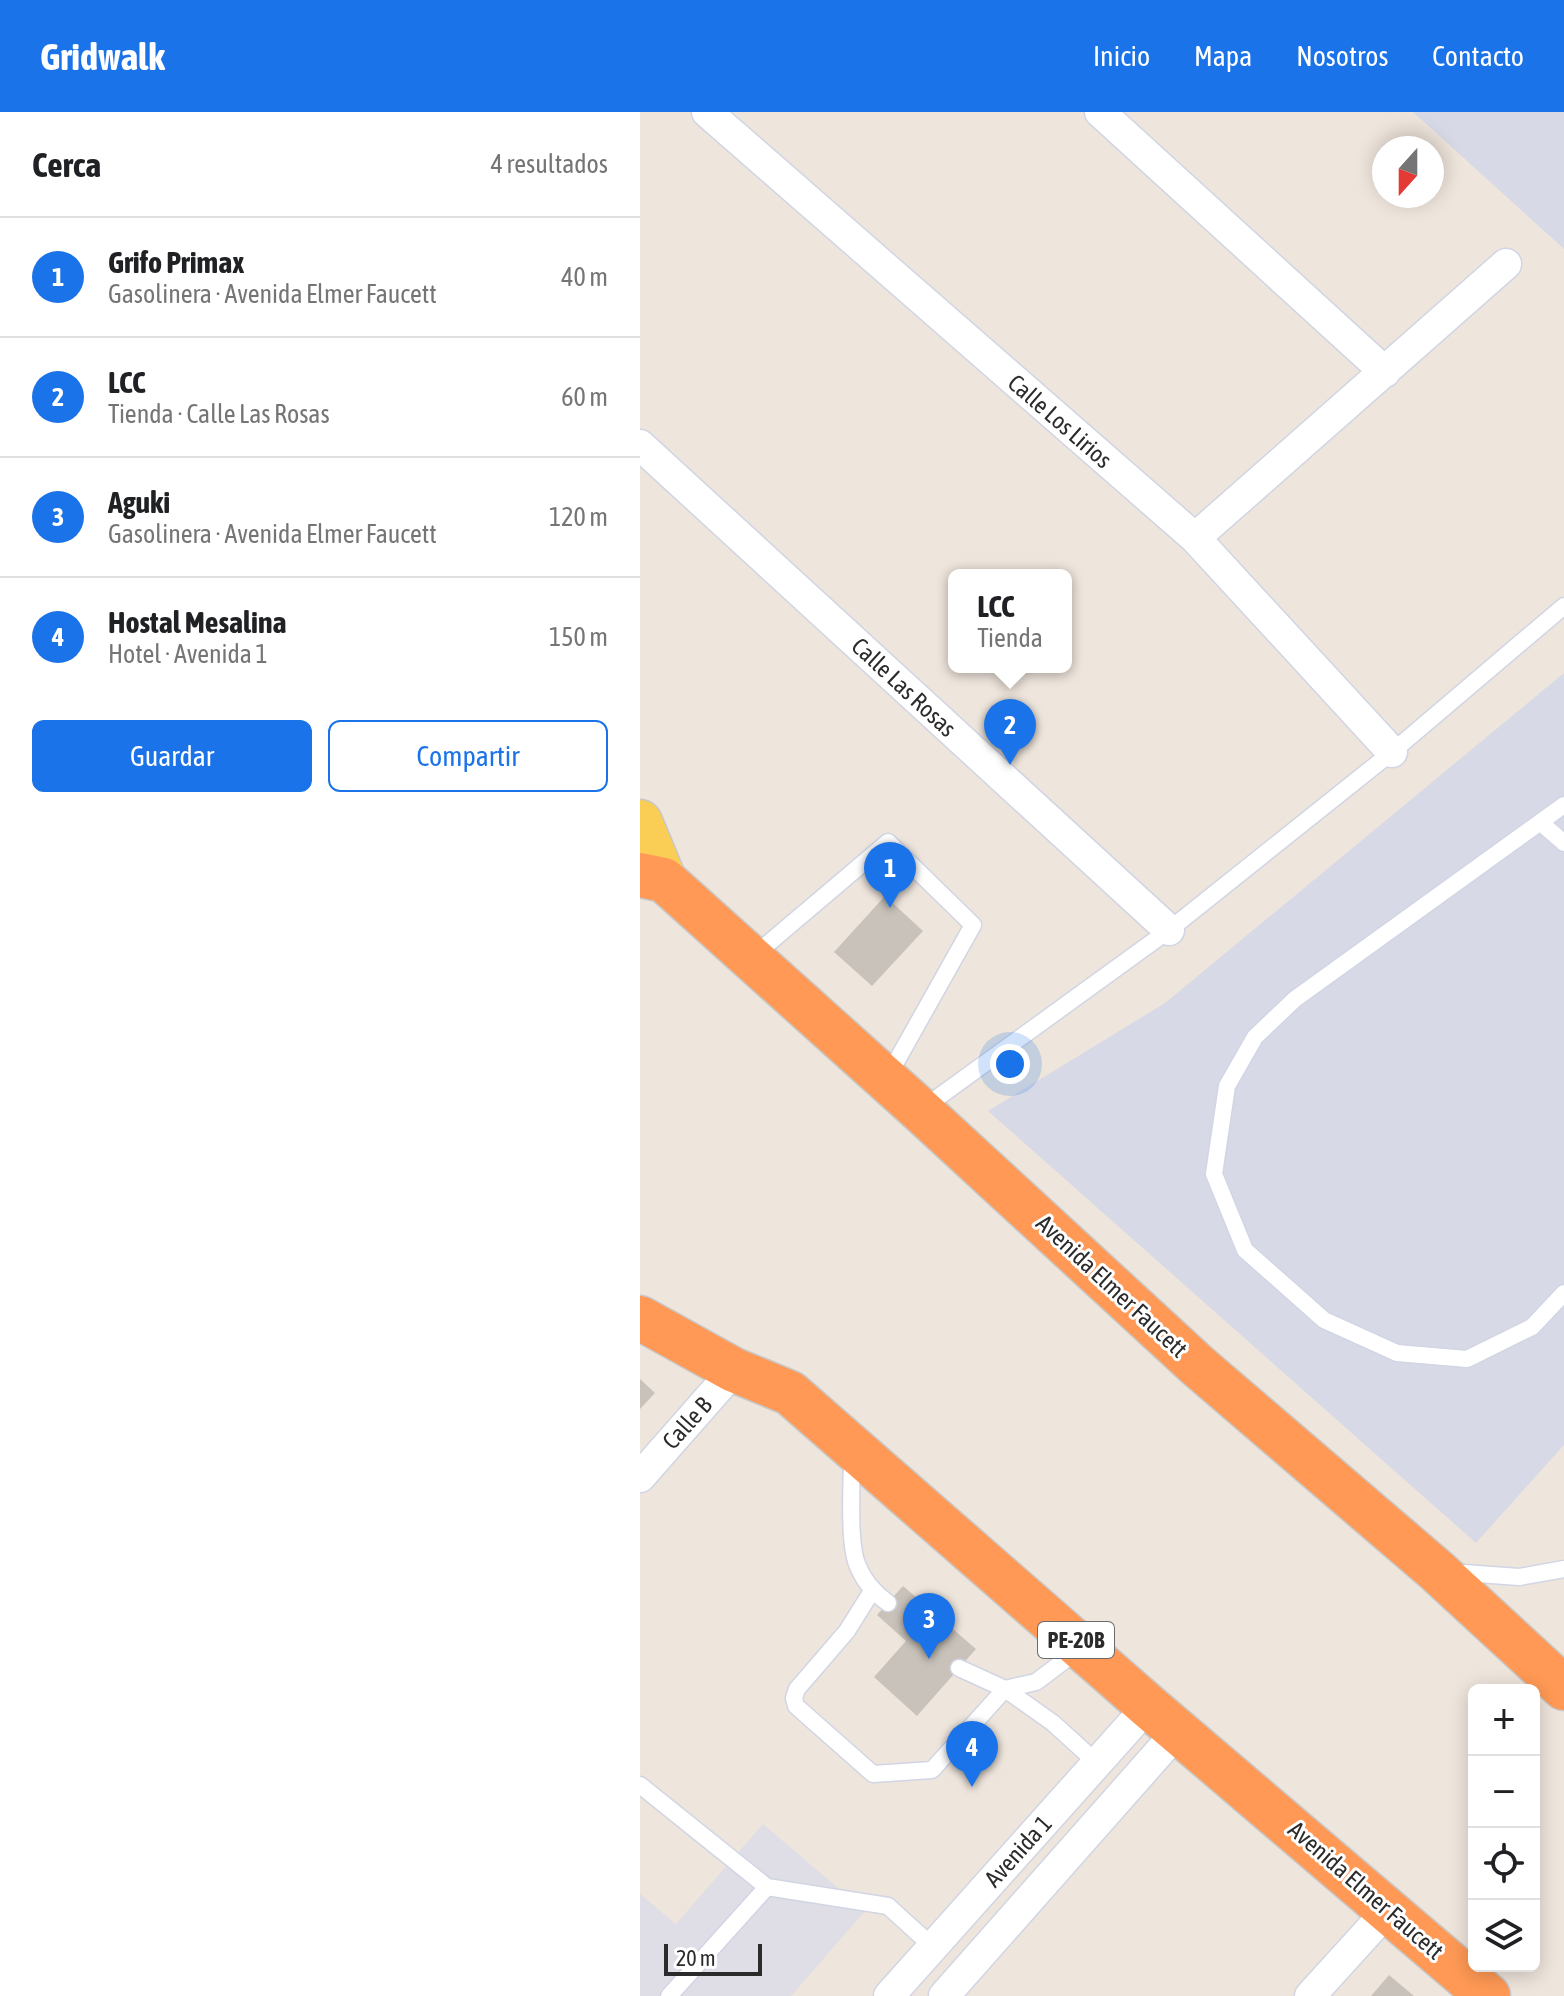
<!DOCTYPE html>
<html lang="es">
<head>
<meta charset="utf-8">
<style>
	:root { --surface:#fff; --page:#f6f6f6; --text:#202124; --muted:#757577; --line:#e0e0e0; --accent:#1a73e8 }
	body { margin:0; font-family:"Asap Condensed",sans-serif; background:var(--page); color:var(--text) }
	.controls { position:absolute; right:24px; bottom:24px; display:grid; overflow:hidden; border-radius:12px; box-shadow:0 4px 20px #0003 }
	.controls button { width:72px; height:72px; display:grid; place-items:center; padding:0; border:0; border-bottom:2px solid var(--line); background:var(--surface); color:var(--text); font:40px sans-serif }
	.compass { position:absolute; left:732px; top:24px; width:72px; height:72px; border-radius:50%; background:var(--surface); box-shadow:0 4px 20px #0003; rotate:201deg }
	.scale { position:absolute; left:24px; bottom:20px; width:98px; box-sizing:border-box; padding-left:8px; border:4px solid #2b2b2b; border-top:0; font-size:22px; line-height:28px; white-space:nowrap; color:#2b2b2b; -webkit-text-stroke:6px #fff; paint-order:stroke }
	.you { position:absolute; left:370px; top:952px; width:28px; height:28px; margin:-20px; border:6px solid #fff; border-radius:50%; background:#1a73e8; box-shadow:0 0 0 12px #1a73e833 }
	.badge { display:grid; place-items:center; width:52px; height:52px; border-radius:50%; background:var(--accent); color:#fff; font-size:26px; font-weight:700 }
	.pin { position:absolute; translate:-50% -66px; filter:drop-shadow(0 2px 4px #0008) }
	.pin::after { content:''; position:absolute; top:42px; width:28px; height:24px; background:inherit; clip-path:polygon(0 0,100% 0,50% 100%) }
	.popup { position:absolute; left:308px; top:457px; width:124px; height:104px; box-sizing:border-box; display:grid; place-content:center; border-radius:12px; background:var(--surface); filter:drop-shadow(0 2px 6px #0005); font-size:26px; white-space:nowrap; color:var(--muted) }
	.popup b { font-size:30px; color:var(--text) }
	.popup::after { content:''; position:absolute; left:50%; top:100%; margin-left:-16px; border:16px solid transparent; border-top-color:var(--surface) }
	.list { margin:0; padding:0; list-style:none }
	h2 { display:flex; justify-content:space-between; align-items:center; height:104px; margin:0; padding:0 32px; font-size:34px }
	h2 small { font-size:26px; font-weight:400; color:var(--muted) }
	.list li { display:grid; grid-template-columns:52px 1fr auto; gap:24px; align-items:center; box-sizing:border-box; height:120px; padding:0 32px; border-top:2px solid var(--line) }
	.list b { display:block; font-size:30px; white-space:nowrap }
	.list p { margin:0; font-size:26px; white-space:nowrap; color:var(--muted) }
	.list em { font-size:26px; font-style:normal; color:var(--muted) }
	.actions { display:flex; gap:16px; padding:24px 32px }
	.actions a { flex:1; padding:18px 0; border:2px solid var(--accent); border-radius:12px; text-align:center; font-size:28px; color:var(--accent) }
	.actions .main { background:var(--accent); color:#fff }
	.icon { flex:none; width:44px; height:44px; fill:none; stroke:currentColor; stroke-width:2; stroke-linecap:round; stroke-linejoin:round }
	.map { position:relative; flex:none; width:924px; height:1884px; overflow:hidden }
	header { display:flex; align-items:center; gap:48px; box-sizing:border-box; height:112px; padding:0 40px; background:var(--accent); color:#fff }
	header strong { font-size:38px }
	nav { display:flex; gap:44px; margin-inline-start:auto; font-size:28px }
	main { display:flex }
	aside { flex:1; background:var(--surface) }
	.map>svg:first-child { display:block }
	.industrial { fill:#dfdde6 }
	.airport { fill:#d7dae6 }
	.building { fill:#c9c2bb }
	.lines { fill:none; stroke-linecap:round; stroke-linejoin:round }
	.lane-casing { stroke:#d1d5e4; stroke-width:19 }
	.street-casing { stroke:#d1d5e4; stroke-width:33 }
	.primary-casing { stroke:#c8c8c8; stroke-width:47 }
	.highway-casing { stroke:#c8c8c8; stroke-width:47 }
	.lane { stroke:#fff; stroke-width:16 }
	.street { stroke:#fff; stroke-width:30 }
	.primary { stroke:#facd55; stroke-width:44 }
	.highway { stroke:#f95; stroke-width:44 }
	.labels { text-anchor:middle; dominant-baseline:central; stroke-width:6; stroke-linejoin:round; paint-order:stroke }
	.shield { fill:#fff; stroke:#6b6b6b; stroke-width:2 }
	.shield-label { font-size:22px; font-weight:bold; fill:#2b2b2b }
	.street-label { font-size:24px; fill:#2b2b2b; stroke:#fff }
</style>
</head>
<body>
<header>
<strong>Gridwalk</strong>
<nav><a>Inicio</a><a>Mapa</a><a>Nosotros</a><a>Contacto</a></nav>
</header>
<main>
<aside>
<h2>Cerca<small>4 resultados</small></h2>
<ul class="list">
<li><span class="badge">1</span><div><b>Grifo Primax</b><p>Gasolinera · Avenida Elmer Faucett</p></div><em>40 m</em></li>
<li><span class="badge">2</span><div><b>LCC</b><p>Tienda · Calle Las Rosas</p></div><em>60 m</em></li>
<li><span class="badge">3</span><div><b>Aguki</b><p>Gasolinera · Avenida Elmer Faucett</p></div><em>120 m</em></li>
<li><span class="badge">4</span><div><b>Hostal Mesalina</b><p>Hotel · Avenida 1</p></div><em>150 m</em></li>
</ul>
<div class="actions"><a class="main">Guardar</a><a>Compartir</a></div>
</aside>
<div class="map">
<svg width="924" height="1884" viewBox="0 0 924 1884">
	<rect width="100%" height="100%" fill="#eee5dc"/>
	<!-- industrial -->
	<path class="industrial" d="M123,1712L225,1799L151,1884H0V1782L36,1812Z"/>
	<!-- airport -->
	<path class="airport" d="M773,0H924V137Z
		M924,561V1333L836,1431L348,999L525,891Z"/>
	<!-- building -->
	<path class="building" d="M245,784L283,819L232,874L194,840Z
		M0,1267L15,1281L0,1297Z
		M263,1474L336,1537L277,1604L234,1565L266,1529L237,1503Z
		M749,1863L774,1884H731Z"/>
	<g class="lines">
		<!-- lane casing -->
		<g class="lane-casing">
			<path id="lane" d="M924,693L655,887L615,925L587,974L574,1062L605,1138L684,1208L757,1241L827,1247L892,1215L924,1181
				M900,710L924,731
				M111,846L248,730L333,813L247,966
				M282,997L529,818L752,640L924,494
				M212,1343C212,1370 208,1429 217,1452C223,1468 234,1481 248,1491
				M811,1460L879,1465L924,1457
				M232,1479L207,1519L157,1577L154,1586L156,1594L233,1662L292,1658L365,1577L413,1611L457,1651
				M319,1556L365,1577L396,1570L441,1536
				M0,1673L127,1775
				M29,1884L127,1775L248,1794L293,1835"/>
		</g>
		<!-- street casing -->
		<g class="street-casing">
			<path id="street" d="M67,0L555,426L752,640
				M460,0L745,260
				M0,333L529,818
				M555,426L866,152
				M0,1365L94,1258
				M249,1884L508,1594
				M304,1884L539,1618
				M670,1884L749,1797"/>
		</g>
		<!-- primary casing -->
		<g class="primary-casing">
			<path id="primary" d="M0,710L24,768"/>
		</g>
		<!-- highway casing -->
		<g class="highway-casing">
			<path id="highway" d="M0,763L24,768L280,998L558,1254L797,1459L924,1576
				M0,1206L94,1258L150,1281L508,1594L848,1884"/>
		</g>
		<!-- lane -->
		<use href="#lane" class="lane"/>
		<!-- street -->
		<use href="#street" class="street"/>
		<!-- primary -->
		<use href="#primary" class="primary"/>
		<!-- highway -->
		<use href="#highway" class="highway"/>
	</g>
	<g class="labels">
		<!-- shield labels -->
		<rect class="shield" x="398" y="1510" width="76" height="36" rx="6"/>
		<g class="shield-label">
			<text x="436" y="1528">PE-20B</text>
		</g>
		<!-- street labels -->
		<g class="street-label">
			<text transform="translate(420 309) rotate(41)">Calle Los Lirios</text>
			<text transform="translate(264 575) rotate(43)">Calle Las Rosas</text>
			<text transform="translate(472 1174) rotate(43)">Avenida Elmer Faucett</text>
			<text transform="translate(47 1311) rotate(-48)">Calle B</text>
			<text transform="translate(378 1739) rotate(-48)">Avenida 1</text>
			<text transform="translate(726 1778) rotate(41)">Avenida Elmer Faucett</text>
		</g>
	</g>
</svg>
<div class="controls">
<button>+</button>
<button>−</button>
<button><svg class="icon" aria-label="locate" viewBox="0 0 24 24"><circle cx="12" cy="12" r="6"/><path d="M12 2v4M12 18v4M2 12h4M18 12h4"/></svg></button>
<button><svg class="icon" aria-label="layers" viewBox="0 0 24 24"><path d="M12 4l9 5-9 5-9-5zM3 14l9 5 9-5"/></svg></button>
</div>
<svg class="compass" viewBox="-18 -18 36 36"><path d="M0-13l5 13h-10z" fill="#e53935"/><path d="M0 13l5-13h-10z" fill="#757577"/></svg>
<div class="scale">20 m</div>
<div class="you"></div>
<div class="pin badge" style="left:250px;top:796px">1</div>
<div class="pin badge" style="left:370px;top:653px">2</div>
<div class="popup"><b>LCC</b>Tienda</div>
<div class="pin badge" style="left:289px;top:1547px">3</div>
<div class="pin badge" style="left:332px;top:1675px">4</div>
</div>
</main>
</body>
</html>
